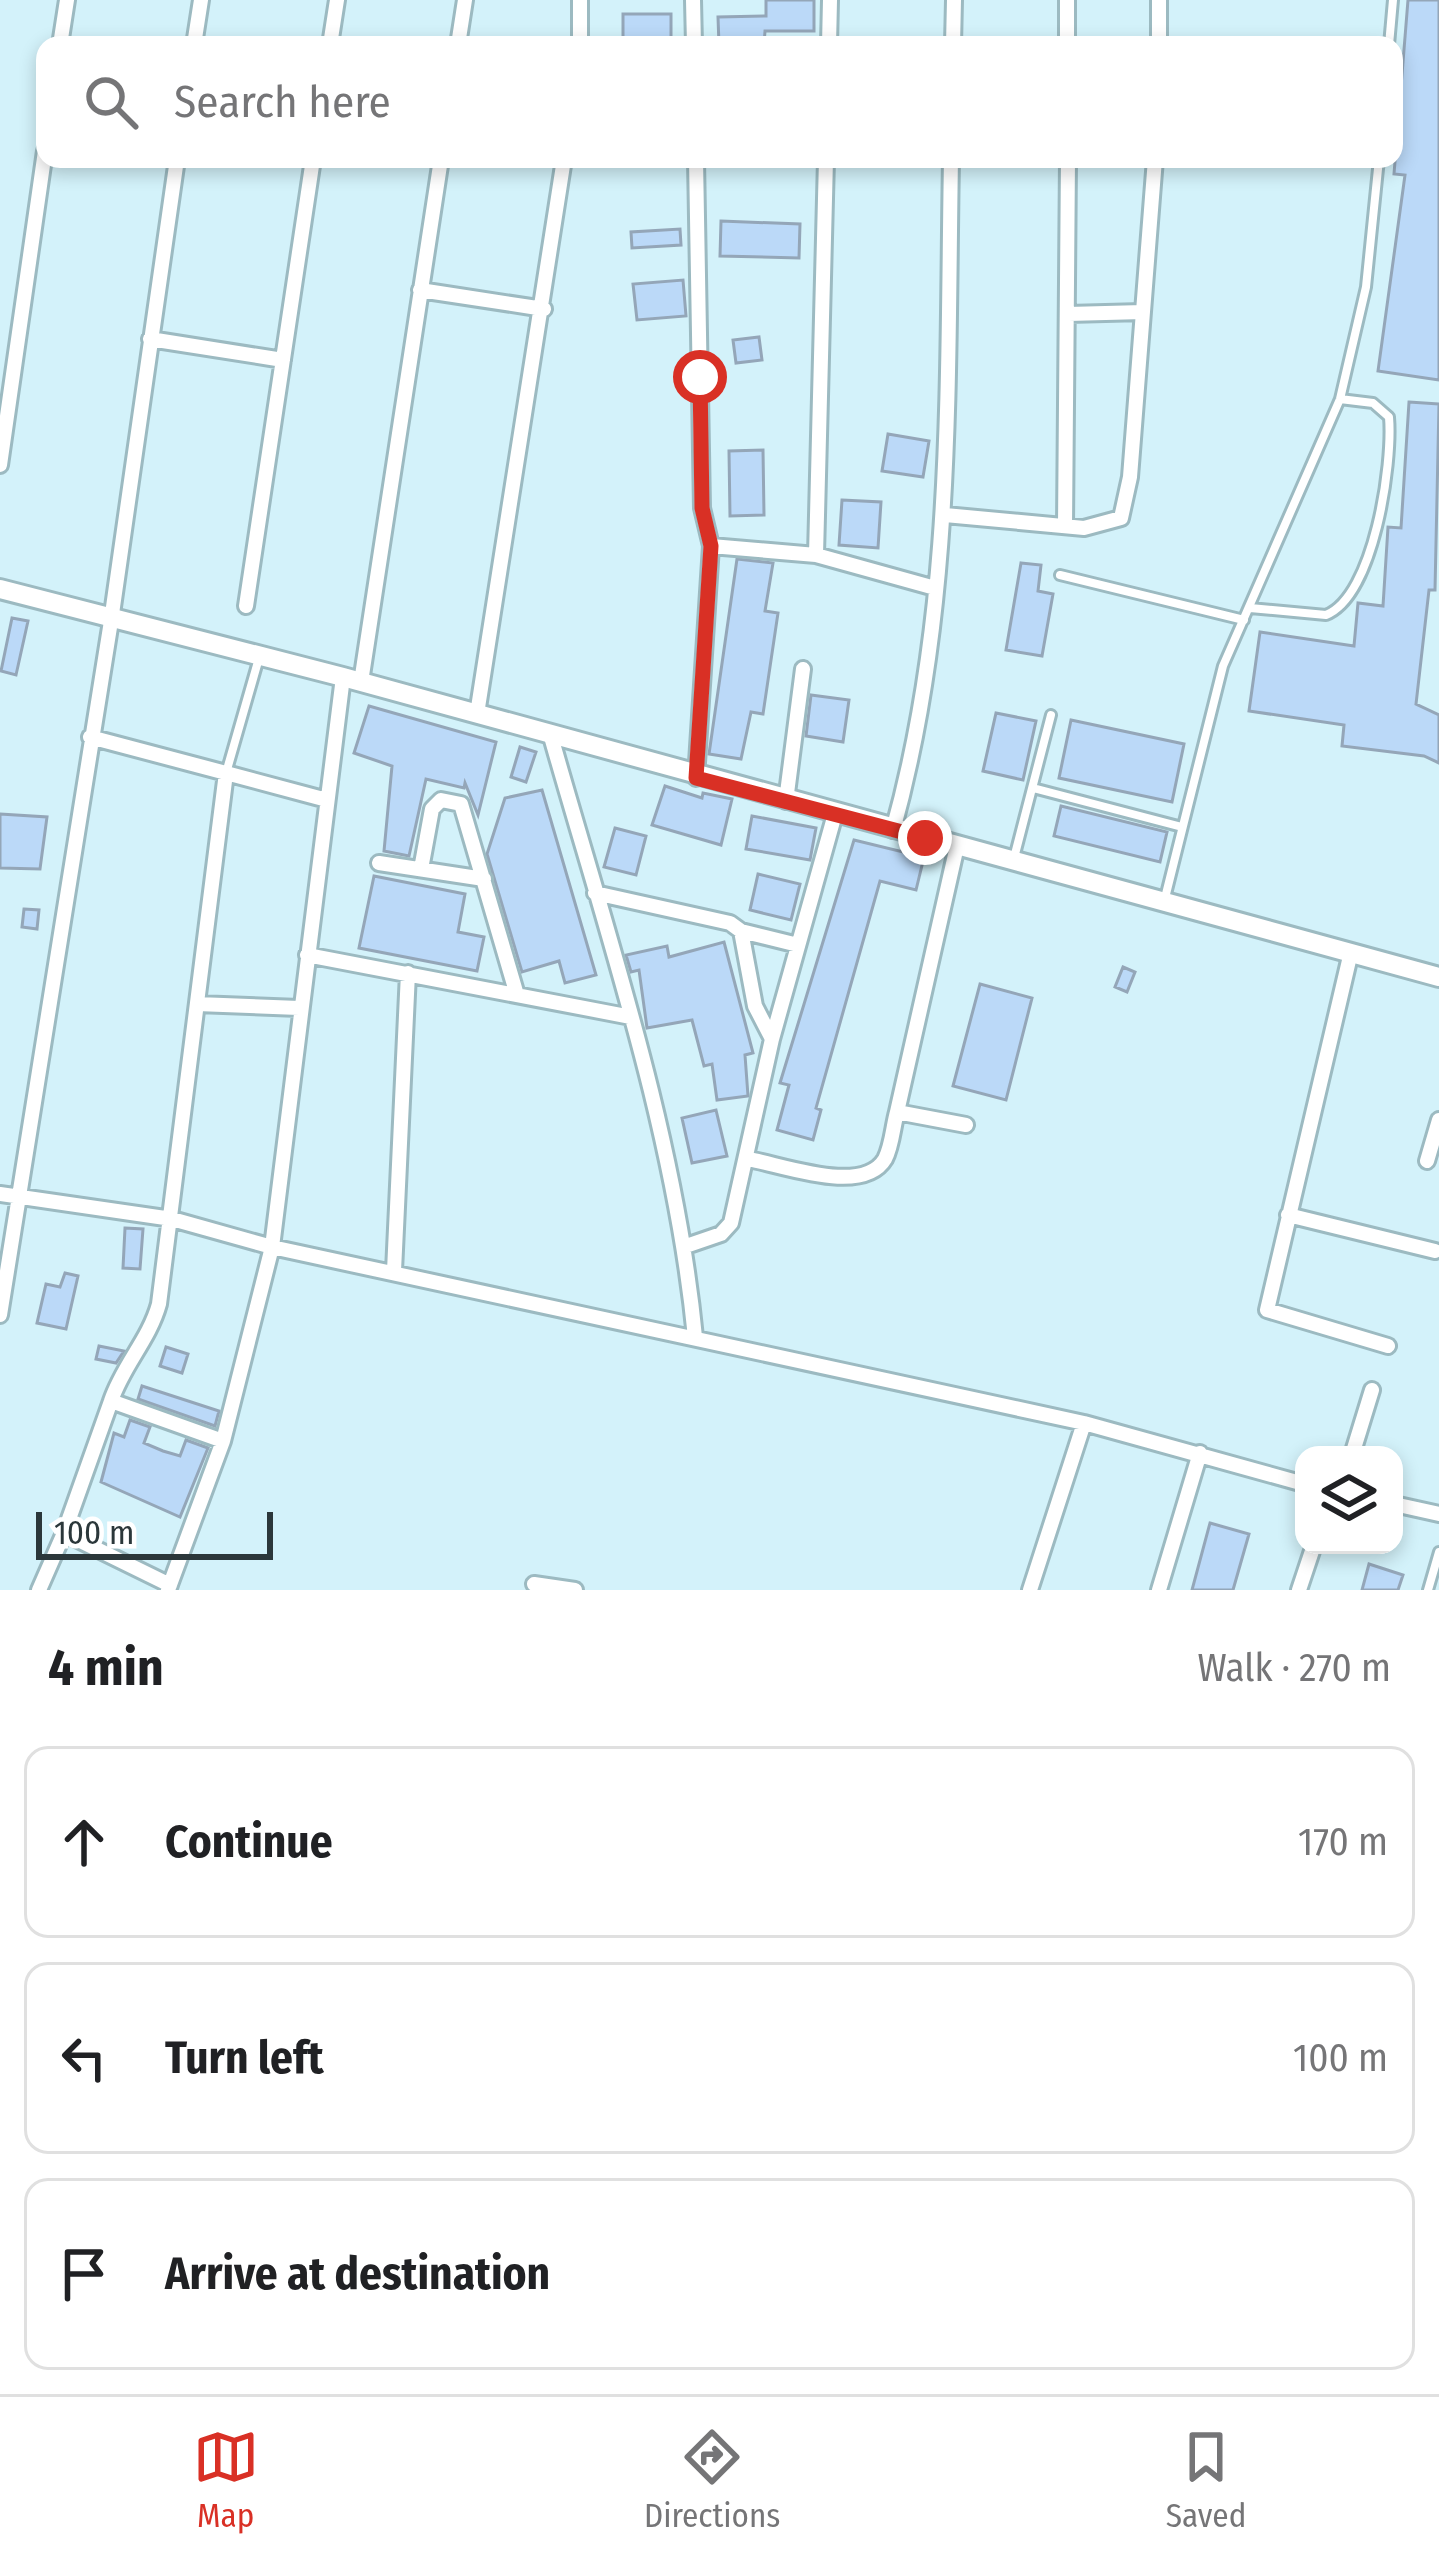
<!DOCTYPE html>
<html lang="en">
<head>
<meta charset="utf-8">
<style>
	:root { --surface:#fff; --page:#f2f2f2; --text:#202124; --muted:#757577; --line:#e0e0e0; --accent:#d93025 }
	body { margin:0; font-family:"Fira Sans Condensed",sans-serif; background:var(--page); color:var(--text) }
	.controls { position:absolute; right:36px; bottom:36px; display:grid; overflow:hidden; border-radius:24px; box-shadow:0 6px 18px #0003 }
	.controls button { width:108px; height:108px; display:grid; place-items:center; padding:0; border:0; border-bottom:3px solid var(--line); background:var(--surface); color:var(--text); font:60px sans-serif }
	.scale { position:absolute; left:36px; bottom:30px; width:237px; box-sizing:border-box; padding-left:12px; border:6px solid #2b373a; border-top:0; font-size:33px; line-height:42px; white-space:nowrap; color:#2b373a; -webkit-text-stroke:9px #fff; paint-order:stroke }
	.stop { position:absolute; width:36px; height:36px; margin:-27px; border:9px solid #d93025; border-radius:50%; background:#fff }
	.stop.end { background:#d93025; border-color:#fff; box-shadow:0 3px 12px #0008 }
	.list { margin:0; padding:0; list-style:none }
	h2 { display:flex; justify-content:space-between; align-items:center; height:156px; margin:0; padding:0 48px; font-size:51px }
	h2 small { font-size:39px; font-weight:400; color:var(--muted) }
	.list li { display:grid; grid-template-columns:78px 1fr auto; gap:36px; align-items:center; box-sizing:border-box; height:192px; margin:0 24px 24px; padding:0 24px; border:3px solid var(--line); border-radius:24px }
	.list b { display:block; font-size:45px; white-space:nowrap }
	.list em { font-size:39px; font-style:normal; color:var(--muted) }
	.icon { flex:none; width:66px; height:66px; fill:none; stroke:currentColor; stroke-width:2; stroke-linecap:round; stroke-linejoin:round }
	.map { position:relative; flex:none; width:1439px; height:1590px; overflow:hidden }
	.search { position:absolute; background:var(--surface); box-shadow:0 6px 18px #0003; left:36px; right:36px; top:36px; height:132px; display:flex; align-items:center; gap:30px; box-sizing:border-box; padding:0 42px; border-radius:24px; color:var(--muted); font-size:45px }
	.sheet { height:804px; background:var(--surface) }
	nav { display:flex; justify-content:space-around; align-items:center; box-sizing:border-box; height:168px; border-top:3px solid var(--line); background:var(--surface); font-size:33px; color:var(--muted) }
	nav a { display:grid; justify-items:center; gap:6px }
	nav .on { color:var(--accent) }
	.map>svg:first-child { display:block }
	.building { fill:#bbd9f8; stroke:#94a6b8; stroke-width:3 }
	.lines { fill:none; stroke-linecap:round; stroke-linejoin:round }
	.lane-casing { stroke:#9cbac1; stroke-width:14 }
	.street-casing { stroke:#9cbac1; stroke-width:20 }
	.secondary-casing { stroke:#9cbac1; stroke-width:24 }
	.lane { stroke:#fff; stroke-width:8 }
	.street { stroke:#fff; stroke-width:14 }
	.secondary { stroke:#fff; stroke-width:18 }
	.route { stroke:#d93025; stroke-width:15 }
</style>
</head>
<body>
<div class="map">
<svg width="1439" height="1590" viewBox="0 0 1439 1590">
	<rect width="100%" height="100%" fill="#d3f2fa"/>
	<!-- building -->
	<path class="building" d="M766,0H814V31H765L764,45H719L718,17L766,16Z
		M1408,0H1439V380L1378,371L1405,175L1394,174Z
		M623,14H671V42L623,43Z
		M721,221L800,224L799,258L720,256Z
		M680,229L681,245L632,248L631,232Z
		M683,280L686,316L637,320L633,284Z
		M759,337L762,360L736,363L733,340Z
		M1409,402L1439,404L1435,590H1429L1416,704L1439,715V763L1424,756L1342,746L1344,725L1249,711L1260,632L1354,646L1358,603L1383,606L1388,527L1401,528Z
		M888,434L929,441L923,477L882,471Z
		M763,450L764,515L730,516L729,451Z
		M842,500L881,502L878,548L839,545Z
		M737,559L773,563L765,611L778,613L763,714L751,712L741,759L709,754Z
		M1021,563L1041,565L1038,591L1053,594L1042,656L1006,650Z
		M12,618L28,621L16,675L1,671Z
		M811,695L849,700L843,742L806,736Z
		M369,706L496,742L478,815L465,783L464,788L426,779L409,856L384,851L392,766L354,753Z
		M996,713L1036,721L1023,780L983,771Z
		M1071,720L1184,744L1172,802L1059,778Z
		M520,747L536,752L526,782L511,777Z
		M665,786L702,798L703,793L732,799L721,845L652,825Z
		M542,790L596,975L565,983L559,961L522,972L487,854L505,798Z
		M1061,806L1167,832L1160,862L1054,836Z
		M0,814L47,817L40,869L0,868Z
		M752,816L816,828L810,860L746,849Z
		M615,828L646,836L636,875L604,867Z
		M854,840L924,857L916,890L880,881L816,1108L821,1110L813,1140L777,1130L789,1085L780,1083Z
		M758,874L800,884L791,920L750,910Z
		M374,876L465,894L458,932L484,937L477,971L359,948Z
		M24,909L39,910L37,929L22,927Z
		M724,942L753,1053L745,1055L748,1096L717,1100L712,1064L704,1066L692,1020L647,1028L639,970L631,972L626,955L667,946L669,957Z
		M1123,967L1135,972L1127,992L1115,987Z
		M980,984L1032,998L1006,1100L953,1086Z
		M716,1110L727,1156L692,1163L682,1118Z
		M125,1228L143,1229L140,1269L123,1268Z
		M65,1273L78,1276L66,1329L37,1323L46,1284L60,1287Z
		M99,1346L124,1351L116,1363L96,1359Z
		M166,1347L188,1354L182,1373L160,1366Z
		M142,1386L219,1411L215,1426L138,1399Z
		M130,1420L150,1427L144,1443L163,1451L180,1456L186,1440L208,1448L180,1517L101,1482L114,1433L124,1437Z
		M1210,1523L1249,1534L1233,1590H1192Z
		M1369,1564L1403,1575L1398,1590H1362Z"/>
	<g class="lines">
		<!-- lane casing -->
		<g class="lane-casing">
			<path id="lane" d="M1389,45L1393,0
				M1060,575L1244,620
				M1250,608L1326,615C1374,596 1393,464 1389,417L1373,403L1340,399
				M226,773L259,658
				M1033,788L1182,827
				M1014,858L1051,715
				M1164,902L1223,666L1340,399L1366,287L1379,159
				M1428,1590L1439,1552"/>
		</g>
		<!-- street casing -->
		<g class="street-casing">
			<path id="street" d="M693,0L694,45
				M1067,0V45
				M60,45L67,0
				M194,45L201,0
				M330,45L337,0
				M458,45L465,0
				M580,45V0
				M829,45L830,0
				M953,45L954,0
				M1159,45V0
				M420,290L544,309
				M1068,314L1143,312
				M150,339L283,360
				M0,465L45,151
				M945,515L1084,528L1121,518L1130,477L1155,159
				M1065,526L1068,159
				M711,546L816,555L935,588
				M816,555L826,159
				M246,606L313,159
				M361,682L441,159
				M477,714L564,159
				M550,733C606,931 675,1132 695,1337
				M90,737L226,773L159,1304C149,1340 123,1365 111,1401
				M226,773L327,800
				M696,778L711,546L702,508L696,159
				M786,801L803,669
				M893,830C954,611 947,384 951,159
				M957,846L897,1112L966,1125
				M379,863L484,879
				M421,869L432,809L441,800L461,804L517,995
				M595,893L730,923L741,931L755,1006L772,1039
				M741,931L798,945
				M1351,952L1267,1310L1388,1346
				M307,955L631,1017
				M197,1004L299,1008
				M748,1159C783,1165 863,1196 885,1159C892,1146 893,1126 897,1112
				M1427,1161L1439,1120
				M0,1194L172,1219L272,1247L1084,1423L1304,1484
				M1288,1215L1435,1251
				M686,1246L721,1234L731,1223L772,1039L835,814
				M394,1271L408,973
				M0,1315L111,621L177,159
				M1352,1455L1372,1390
				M1394,1504L1439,1514
				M64,1533L111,1401L223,1441
				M534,1584L575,1590
				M39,1590L64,1533L170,1585
				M168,1590L223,1441L272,1247L343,677
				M1030,1590L1084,1423
				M1159,1590L1200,1453
				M1299,1590L1314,1545"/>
		</g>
		<!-- secondary casing -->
		<g class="secondary-casing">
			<path id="secondary" d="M0,589L343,677L1439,977"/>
		</g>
		<!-- lane -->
		<use href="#lane" class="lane"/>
		<!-- street -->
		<use href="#street" class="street"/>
		<!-- secondary -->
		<use href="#secondary" class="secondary"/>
	</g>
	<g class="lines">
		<!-- route -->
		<path class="route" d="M700,377L702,508L711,546L696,778L925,838"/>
	</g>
</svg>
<div class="controls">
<button><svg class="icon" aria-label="layers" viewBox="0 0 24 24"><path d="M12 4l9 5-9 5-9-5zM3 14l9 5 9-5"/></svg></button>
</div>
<div class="scale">100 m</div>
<div class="stop" style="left:700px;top:377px"></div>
<div class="stop end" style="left:925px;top:838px"></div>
<div class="search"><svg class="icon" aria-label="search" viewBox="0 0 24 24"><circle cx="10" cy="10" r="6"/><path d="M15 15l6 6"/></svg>Search here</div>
</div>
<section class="sheet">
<h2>4 min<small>Walk · 270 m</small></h2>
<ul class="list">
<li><svg class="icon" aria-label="ahead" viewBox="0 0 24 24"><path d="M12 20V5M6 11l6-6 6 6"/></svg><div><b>Continue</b></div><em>170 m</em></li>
<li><svg class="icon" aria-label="left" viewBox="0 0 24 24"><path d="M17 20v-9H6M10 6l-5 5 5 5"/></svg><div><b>Turn left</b></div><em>100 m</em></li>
<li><svg class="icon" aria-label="arrive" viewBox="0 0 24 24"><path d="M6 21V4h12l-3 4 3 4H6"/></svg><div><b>Arrive at destination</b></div></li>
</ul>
</section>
<nav>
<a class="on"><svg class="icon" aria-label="map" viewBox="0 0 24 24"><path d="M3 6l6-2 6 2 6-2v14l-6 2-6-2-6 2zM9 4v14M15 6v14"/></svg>Map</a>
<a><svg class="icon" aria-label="directions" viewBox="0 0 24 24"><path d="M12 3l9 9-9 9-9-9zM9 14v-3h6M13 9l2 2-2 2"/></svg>Directions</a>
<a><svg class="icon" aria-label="saved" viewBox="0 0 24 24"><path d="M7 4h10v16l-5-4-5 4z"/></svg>Saved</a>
</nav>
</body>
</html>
